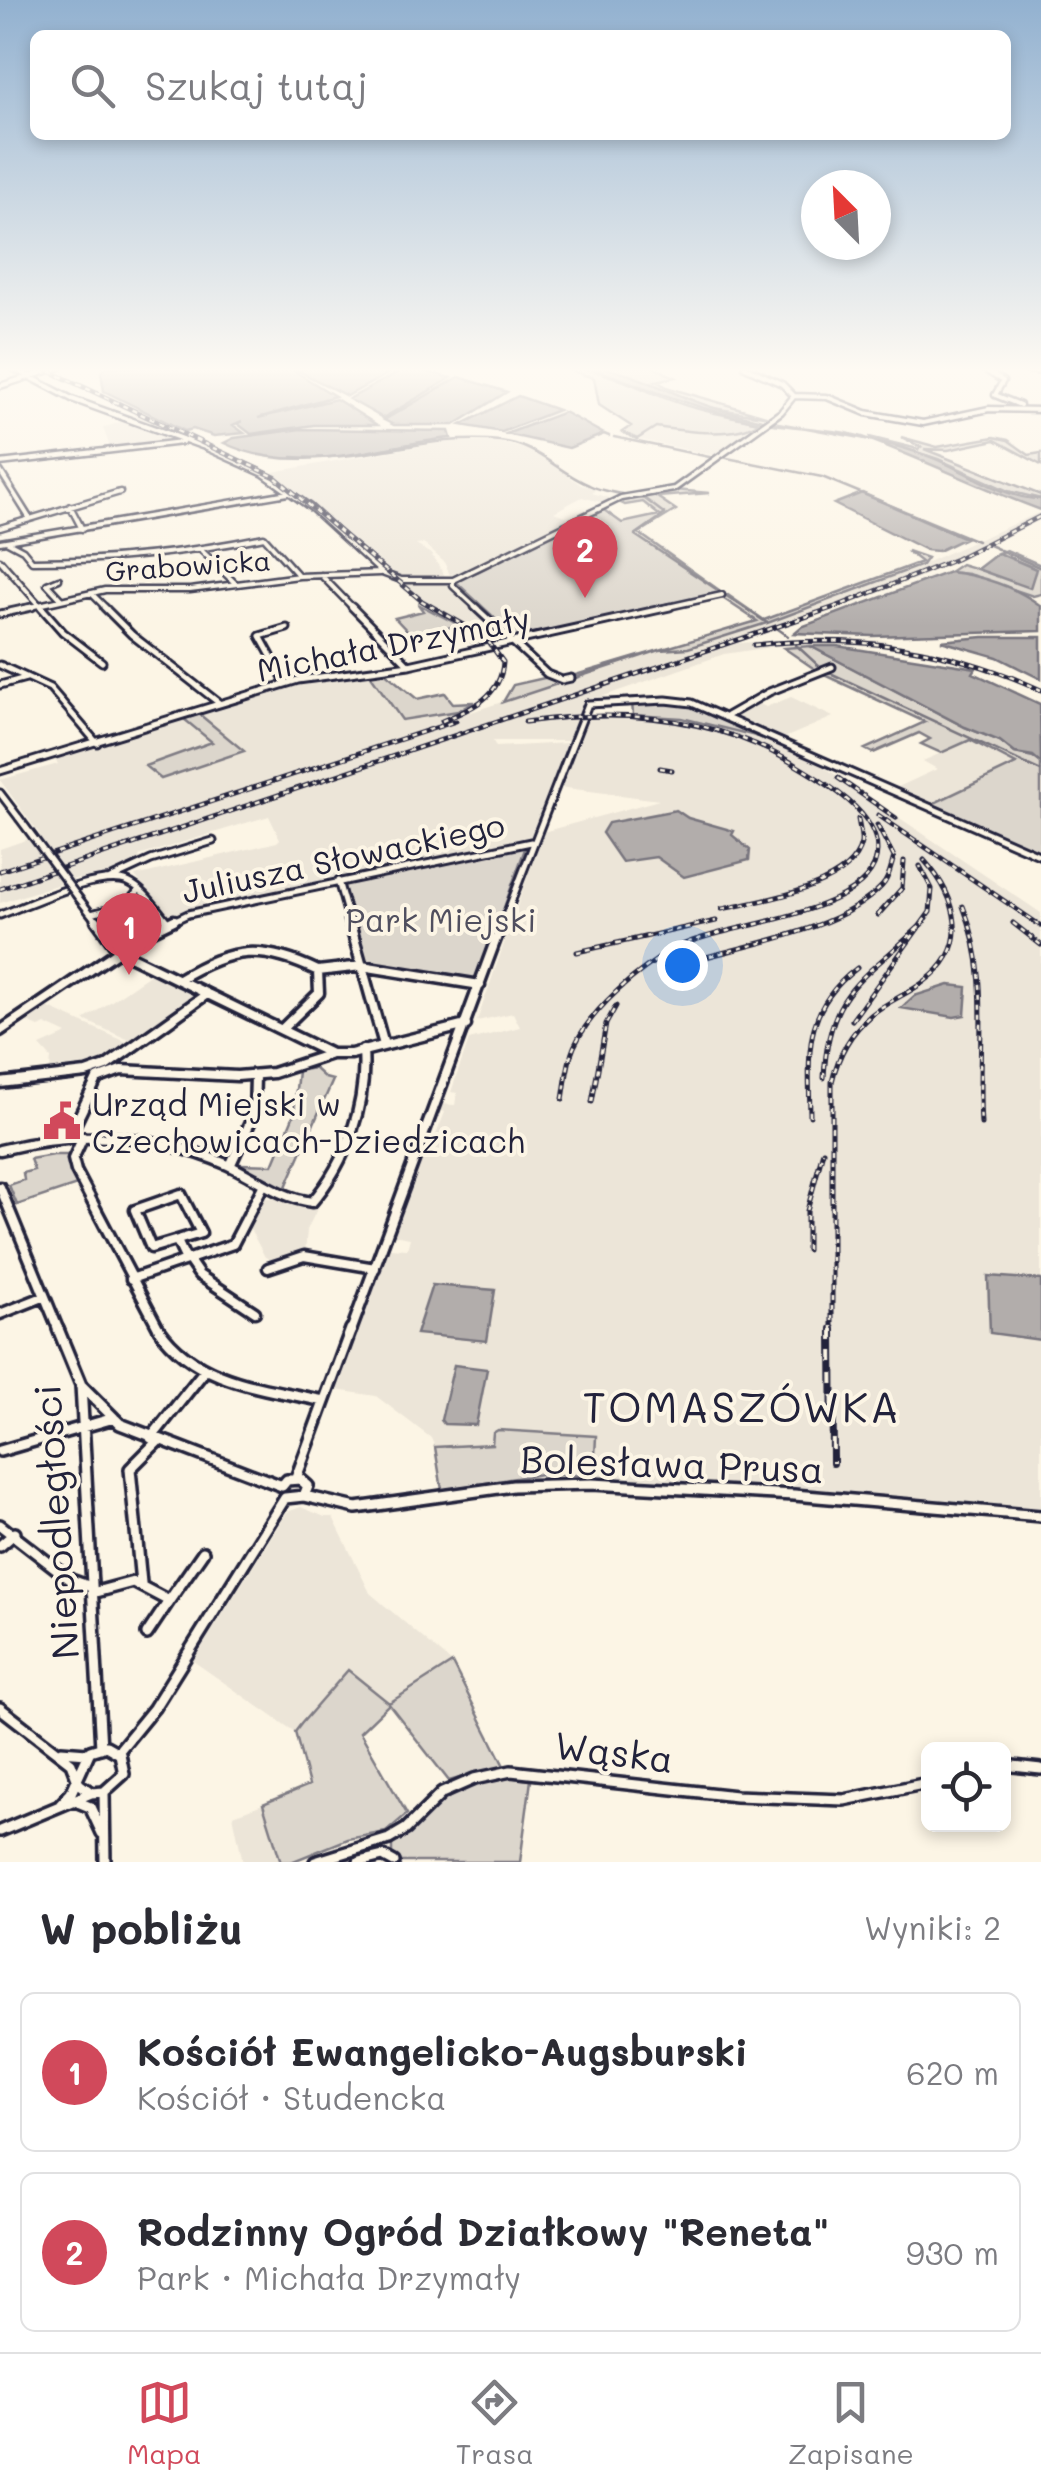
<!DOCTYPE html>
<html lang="pl">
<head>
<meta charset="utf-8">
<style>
	:root { --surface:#fff; --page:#f2f2f3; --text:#2b2b33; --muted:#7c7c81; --line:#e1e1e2; --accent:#d1495b }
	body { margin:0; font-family:Mali,sans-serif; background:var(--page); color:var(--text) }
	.controls { position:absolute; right:30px; bottom:30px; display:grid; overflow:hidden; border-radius:15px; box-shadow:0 5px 15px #0003 }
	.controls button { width:90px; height:90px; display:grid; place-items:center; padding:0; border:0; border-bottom:2px solid var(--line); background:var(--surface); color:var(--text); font:50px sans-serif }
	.compass { position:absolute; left:801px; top:170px; width:90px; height:90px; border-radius:50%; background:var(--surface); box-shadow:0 5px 15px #0003; rotate:336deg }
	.you { position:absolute; left:682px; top:965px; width:35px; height:35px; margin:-25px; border:8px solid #fff; border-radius:50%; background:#1a73e8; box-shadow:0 0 0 15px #1a73e833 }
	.badge { display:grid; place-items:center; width:65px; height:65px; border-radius:50%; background:var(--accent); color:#fff; font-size:32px; font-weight:700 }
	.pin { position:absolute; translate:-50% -82px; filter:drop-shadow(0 2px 5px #0008) }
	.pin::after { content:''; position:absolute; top:52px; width:35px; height:30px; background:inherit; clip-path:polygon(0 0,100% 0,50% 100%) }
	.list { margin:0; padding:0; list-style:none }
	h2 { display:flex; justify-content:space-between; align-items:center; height:130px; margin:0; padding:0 40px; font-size:42px }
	h2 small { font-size:32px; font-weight:400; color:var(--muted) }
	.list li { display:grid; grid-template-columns:65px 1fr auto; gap:30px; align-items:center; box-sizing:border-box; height:160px; margin:0 20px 20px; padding:0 20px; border:2px solid var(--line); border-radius:15px }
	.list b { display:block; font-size:38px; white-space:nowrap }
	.list p { margin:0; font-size:32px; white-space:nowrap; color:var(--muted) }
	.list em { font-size:32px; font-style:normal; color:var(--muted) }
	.icon { flex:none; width:55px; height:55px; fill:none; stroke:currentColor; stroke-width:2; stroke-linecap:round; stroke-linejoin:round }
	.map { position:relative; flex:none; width:1041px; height:1862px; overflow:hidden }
	.search { position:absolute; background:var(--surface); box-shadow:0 5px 15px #0003; left:30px; right:30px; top:30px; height:110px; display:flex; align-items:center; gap:25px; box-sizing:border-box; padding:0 35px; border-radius:15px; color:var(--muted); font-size:38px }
	.sheet { height:490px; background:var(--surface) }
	nav { display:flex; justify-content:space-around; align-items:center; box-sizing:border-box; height:140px; border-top:2px solid var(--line); background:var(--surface); font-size:28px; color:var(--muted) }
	nav a { display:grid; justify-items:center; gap:5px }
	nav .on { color:var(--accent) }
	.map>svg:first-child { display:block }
	.built { fill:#ece5d8 }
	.green { fill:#dcd6cc; stroke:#7f7c84; stroke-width:2.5 }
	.water { fill:#b2adab; stroke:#78757e; stroke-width:2.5 }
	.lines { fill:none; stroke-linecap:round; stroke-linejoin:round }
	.stream { stroke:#78757e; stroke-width:2.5 }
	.minor-far3-casing { stroke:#22223b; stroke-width:9 }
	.minor-far2-casing { stroke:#22223b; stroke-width:11 }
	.minor-far1-casing { stroke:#22223b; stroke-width:15 }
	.minor-casing { stroke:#22223b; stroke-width:16 }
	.minor-far3 { stroke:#fcf5e5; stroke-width:4 }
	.minor-far2 { stroke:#fcf5e5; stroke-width:5 }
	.minor-far1 { stroke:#fcf5e5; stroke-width:8 }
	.minor { stroke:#fcf5e5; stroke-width:9 }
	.rail-far1-casing { stroke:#22223b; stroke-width:5 }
	.rail-casing { stroke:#22223b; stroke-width:8 }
	.rail-far1 { stroke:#fcf5e5; stroke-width:2.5; stroke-dasharray:5; stroke-linecap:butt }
	.rail { stroke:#fcf5e5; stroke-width:4; stroke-dasharray:11; stroke-linecap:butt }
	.minor-bridge-casing { stroke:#22223b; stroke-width:11; stroke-linecap:butt }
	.minor-bridge { stroke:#fcf5e5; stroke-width:5 }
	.labels { text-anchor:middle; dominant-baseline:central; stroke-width:8; stroke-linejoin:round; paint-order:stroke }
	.far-street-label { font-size:28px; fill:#22223b; stroke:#fcf5e5 }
	.street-label { font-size:32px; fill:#22223b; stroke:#fcf5e5 }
	.park-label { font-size:32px; fill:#504f5f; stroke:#fcf5e5 }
	.poi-label { font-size:32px; fill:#22223b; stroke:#fcf5e5; text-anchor:start }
	.near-street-label { font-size:38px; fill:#22223b; stroke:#fcf5e5 }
	.near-neighbourhood-label { font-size:42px; letter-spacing:2.5px; fill:#22223b; stroke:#fcf5e5 }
</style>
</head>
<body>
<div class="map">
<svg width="1041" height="1862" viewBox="0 0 1041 1862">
	<rect width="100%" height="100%" fill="#fcf5e5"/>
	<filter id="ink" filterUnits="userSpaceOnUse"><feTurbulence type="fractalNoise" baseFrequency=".01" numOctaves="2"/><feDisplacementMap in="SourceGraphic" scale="20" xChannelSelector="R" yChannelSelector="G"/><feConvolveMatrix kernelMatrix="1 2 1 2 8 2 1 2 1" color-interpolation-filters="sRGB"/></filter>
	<g filter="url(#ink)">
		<!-- built -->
		<path class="built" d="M141,415L193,439L110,447L103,428Z
			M656,427L701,434L748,430L717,456L637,439Z
			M449,441L497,442L534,451L581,485L596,489L592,493L613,499L604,503L582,497L554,512L574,519L488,562L450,575L444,562L424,544L416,545L431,554L445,576L400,578L273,472Z
			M1038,513L1041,518L1021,529L918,578L736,643L846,638L887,641L884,647L798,643L724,654L587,702L571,741H493L496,747L568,743L531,836L526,839L220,901L175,915H168L135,876L277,842L280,839L269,816L139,856L142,862L137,865L83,883L78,878L0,903V849L40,835L0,780L58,764L54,758L184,719L213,742L146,766L210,761L243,750L199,714L299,682L369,673L402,720L458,711L462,715L660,650L688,648L770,622L905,572Z
			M446,581L504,636L491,638L430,604L401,582Z
			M791,697L833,717L782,739L730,717L756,702L766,707Z
			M632,702H679L806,755L1041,913V1508L785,1488L780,1482H770L767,1487L594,1476L596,1436L435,1447L431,1438L376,1396L336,1390L389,1248L407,1249L410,1238L393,1235L426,1145H432L445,1112L439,1110L441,1104L455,1105L457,1093L451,1092L469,1040L520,1027L513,1013L477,1021L543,832L659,800L559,787L588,715H632Z
			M970,740L1017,765L930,805L894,789L937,769L923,761Z
			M154,972L200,995L134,1042L84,1020Z
			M47,1007L83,1023L131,1044L98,1066L50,1071L51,1058L40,1046L67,1034L45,1024L39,1027L27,1022Z
			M261,1198H284L317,1209L307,1230L305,1254L272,1260L265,1257L248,1225Z
			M301,1507L325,1517H333L370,1593L452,1663L389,1703L347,1670L295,1732L193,1661L287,1512Z
			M263,1804L281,1862H243L233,1815Z"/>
		<!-- green -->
		<path class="green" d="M560,367C609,367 644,393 688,406C711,413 736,417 759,422C737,439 683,431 656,427L637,439L622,432L631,426L599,405L594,378Z
			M600,367H653L675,377L656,381L669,388L769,417L713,408Z
			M869,437L918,449L921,447L901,437L937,447L994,437L1008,440L1029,455L1041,453V465L995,440L948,450L924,449L1041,495V499L1008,491L938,459Z
			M674,490L710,493L657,497L676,510L639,533L723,593L517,639L454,580L479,571L597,512L604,510L622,523L659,515L643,502L625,505L617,501Z
			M1006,550L1041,565V594L1033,596L968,574L949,572L961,564L1029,584L1035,572L1032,567L998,553Z
			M907,551L927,558L922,565L770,622L688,648L660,650L503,702L513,685L553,676L569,677L757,621L721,597L728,595L764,620L921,562Z
			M418,604L467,629L489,645L478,647L451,627L413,637L395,618L423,611Z
			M810,646L965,727L1000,741L1015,753L1033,757L1041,763V853L930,805L1016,764L970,740L941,753L921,744L930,739L919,733L873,753L865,749L925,722L820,673L832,665L816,670L784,648Z
			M383,671L417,699L445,693L453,703L474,702L458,711L402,720L369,673Z
			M632,702L689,705L776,741L682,718L633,715Z
			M199,714L244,751L161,779L145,766L212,742L184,719Z
			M526,846L478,981L364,961L343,883Z
			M314,1068L325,1078L333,1080L285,1189L239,1164L273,1165L293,1117L298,1071Z
			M53,1155H67L77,1185L17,1205L9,1185L24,1180L23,1173L34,1170L30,1159Z
			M498,1430L596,1436L594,1476L541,1474L442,1490L435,1447L492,1444L493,1433Z
			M452,1663L504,1766L449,1781L389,1704L360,1732L407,1814L386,1832L348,1839L291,1862H281L263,1804L309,1785L295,1732L301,1724L348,1670L389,1703Z
			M508,1777L531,1780L520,1862H339L364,1853L392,1852V1843C440,1807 444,1788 508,1777Z"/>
		<!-- water -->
		<path class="water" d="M106,367H300L294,371L335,396L258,418L336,399L377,425H314L251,434L238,424L242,421L233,425L244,433L214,436L193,429L185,431L104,391L101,372Z
			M308,367H400L347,396L299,371Z
			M408,367L451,378L383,418L349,399Z
			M589,367C627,367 674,396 711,407C783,429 857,431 928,456C963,468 1004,500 1041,499V510C988,491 925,460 868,439C838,428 788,428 755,421C695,409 644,387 589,367Z
			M459,377L507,392L454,425H394L384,420Z
			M518,396L558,410L502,432L461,425Z
			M564,412L604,434L569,448L506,434Z
			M301,429L449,431L451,438C378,445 296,478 224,443L234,438Z
			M862,493L956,534L965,538L938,551L926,550L834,504Z
			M998,553L1036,569L1030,588L977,569Z
			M949,572C980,575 1016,587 1041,606V631L873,636L794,633L801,627Z
			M983,637H1041V679L997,657L941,641Z
			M837,646L976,668L973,673L1040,704L1041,763L1033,756L1015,753L1000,741L965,727L810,646Z
			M676,810L688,818L734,831L732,835L750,850L749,860L684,877L656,857L622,862L602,833L608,823Z
			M949,985L967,987L965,1015L954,1017L901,1008L914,996Z
			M988,1276L1041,1280V1340L990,1333Z
			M432,1285L495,1290L487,1341L416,1334Z
			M454,1365L487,1369L476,1425L444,1424L441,1420Z"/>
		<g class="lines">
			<!-- stream -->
			<path class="stream" d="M604,434L609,436
				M614,437L714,458
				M292,457C362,463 430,433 500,441C537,445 556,471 589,485C600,491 614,492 626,495
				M722,457L822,477L977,541
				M633,497L645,499L665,514L635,535L767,623
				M989,545L998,549
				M1000,550L1041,568
				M778,629L788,636
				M796,645L821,668
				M826,671L1041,771"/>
			<!-- minor-far3 casing -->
			<g class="minor-far3-casing">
				<path id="minor-far3" d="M11,367L72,399L202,446L264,474L310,507L382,573L401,580H453L621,498L674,489L781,412L794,396
					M745,367L782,384L794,396
					M980,367L1003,381L995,395L1020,405
					M1013,367L1041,372
					M0,386L60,367
					M794,396L827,397L866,413L923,423L989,409L1041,410
					M0,463L182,442
					M0,471L30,519
					M70,506L82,529
					M0,528L120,492
					M6,541L23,550L32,561C111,561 187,553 264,537L299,576
					M0,542L288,493
					M202,551L236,584
					M0,560L43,609
					M321,575L354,609
					M59,579L47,584L61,599
					M453,580V586L478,609
					M91,593L107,609
					M21,609L105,590H190L299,576L380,573
					M659,609L722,595"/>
			</g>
			<!-- minor-far2 casing -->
			<g class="minor-far2-casing">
				<path id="minor-far2" d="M41,607L63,632L102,662
					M104,607L132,635L219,703
					M352,607L409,665
					M475,607L547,674L562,680L571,678
					M0,614L32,607
					M0,665L50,688L97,743
					M286,683L260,636L287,628
					M0,685L26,678
					M727,716L769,692L832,667
					M0,771L298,680L409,665L670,607
					M0,793L19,818
					M110,879L151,860L213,841
					M338,881L350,923
					M77,896L98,923
					M106,911L166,921
					M91,914L126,905L138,891
					M0,915C29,905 99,870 128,882C144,889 156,908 167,921
					M169,923L188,914L531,842
					M503,923L588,704L666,700L692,703L1041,856"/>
			</g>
			<!-- minor-far1 casing -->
			<g class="minor-far1-casing">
				<path id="minor-far1" d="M96,920L119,951L331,1054
					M349,920L384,1045
					M318,971L362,966L480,985
					M179,979C232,947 262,944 318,971L319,993L282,1029
					M0,1031L139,937L174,920
					M97,1079L121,1070L237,1076L273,1073L331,1054H351L466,1025
					M0,1083L86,1073L106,1066L207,994
					M70,1135L97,1079
					M83,1137L73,1159L76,1171L160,1331
					M0,1150C78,1131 153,1132 228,1165C257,1178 280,1198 312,1202C347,1162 367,1103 363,1050
					M230,1166L254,1114L255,1076
					M0,1187L59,1331
					M181,1194L201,1233L151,1248L135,1210Z
					M177,1241L186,1260
					M188,1259L199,1275L255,1312
					M268,1268L304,1256L375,1268
					M131,1279L233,1244L263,1186
					M0,1314L43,1297
					M351,1331L503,920"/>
			</g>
			<!-- minor casing -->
			<g class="minor-casing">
				<path id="minor" d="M58,1329L81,1385L101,1748
					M159,1329C196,1383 265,1388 324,1401
					M82,1386L120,1424L282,1486
					M151,1438L205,1370
					M0,1451L114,1418
					M296,1478L351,1329
					M282,1486L287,1480L300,1479L308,1486L304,1496
					M304,1496L356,1508L513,1486L592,1484L794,1495L1041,1516
					M285,1498L304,1496
					M0,1525L71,1580L91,1587
					M0,1546L15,1533
					M141,1583L130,1469L158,1441
					M92,1593L133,1582L169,1601L147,1634
					M169,1601L203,1552
					M0,1708L71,1763L79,1784L90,1792
					M61,1751L87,1753
					M118,1752L154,1708L285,1498
					M1004,1765L1041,1769
					M104,1792L105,1862
					M73,1800L90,1807L102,1833
					M0,1831L91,1793L104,1792L124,1774L120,1754L106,1746L90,1751L71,1793L60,1805
					M315,1862L389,1839L406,1829L442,1793L474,1779L511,1771L736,1796L844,1800L928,1783
					M359,1862L383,1856L394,1862"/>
			</g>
			<!-- minor-far3 -->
			<use href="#minor-far3" class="minor-far3"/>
			<!-- minor-far2 -->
			<use href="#minor-far2" class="minor-far2"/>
			<!-- minor-far1 -->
			<use href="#minor-far1" class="minor-far1"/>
			<!-- minor -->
			<use href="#minor" class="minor"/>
			<!-- rail-far1 casing -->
			<g class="rail-far1-casing">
				<path id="rail-far1" d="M41,367L275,477L422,601L485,637L503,662C501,697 471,709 442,721
					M754,645C855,634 948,647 1041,690
					M525,722C616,709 708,714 789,761C819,779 877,810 877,850C878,916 720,923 676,948C639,969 592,1007 574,1047C567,1063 566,1082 563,1099
					M660,768L672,770
					M838,778L896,818
					M878,815L1041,926
					M0,871L456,721
					M0,889L838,606L956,559L1041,516
					M963,906C992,977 976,1050 981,1124
					M722,909C759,901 852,888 861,843C862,836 859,826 858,819
					M878,915L902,888L904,861
					M1013,923L1041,945
					M577,952L716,921
					M662,970C726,947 835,936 882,886C889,879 891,866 894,857L877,825
					M852,1020L930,912L932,889L920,866
					M824,1078C828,985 867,979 924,922
					M592,1102L606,1024L616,1006
					M810,1116C809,1053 802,1010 857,968
					M807,1250V1211L823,1151
					M832,1331V1082C838,1055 850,1033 871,1015C888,1001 908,994 925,981C972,947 958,898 924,860"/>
			</g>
			<!-- rail casing -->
			<g class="rail-casing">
				<path id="rail" d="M832,1329L833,1463"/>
			</g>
			<!-- rail-far1 -->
			<use href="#rail-far1" class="rail-far1"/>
			<!-- rail -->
			<use href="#rail" class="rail"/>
			<!-- minor-bridge casing -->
			<g class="minor-bridge-casing">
				<path id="minor-bridge" d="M19,818L77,896"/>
			</g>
			<!-- minor-bridge -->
			<use href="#minor-bridge" class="minor-bridge"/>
		</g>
	</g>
	<!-- sky -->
	<linearGradient id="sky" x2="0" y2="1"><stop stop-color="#92b1d0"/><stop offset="0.59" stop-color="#fefaf3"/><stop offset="1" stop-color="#fefaf3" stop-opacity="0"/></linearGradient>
	<rect width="1041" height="627" fill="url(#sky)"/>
	<!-- icons -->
	<defs>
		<g id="civic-bare" transform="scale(3)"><path d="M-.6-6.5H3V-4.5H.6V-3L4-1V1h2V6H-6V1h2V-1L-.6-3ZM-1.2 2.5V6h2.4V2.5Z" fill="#d1495b" stroke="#fcf5e5" stroke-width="2.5" paint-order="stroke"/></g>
	</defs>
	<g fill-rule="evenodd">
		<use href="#civic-bare" x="62" y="1121"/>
	</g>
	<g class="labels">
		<!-- far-street labels -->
		<g class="far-street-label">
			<text transform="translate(188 565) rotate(-4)">Grabowicka</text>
		</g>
		<!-- street labels -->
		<g class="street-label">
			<text transform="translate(393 643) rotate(-11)">Michała Drzymały</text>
			<text transform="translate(343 857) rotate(-12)">Juliusza Słowackiego</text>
		</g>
		<!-- park labels -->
		<g class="park-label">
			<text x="441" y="919">Park Miejski</text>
		</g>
		<!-- poi labels -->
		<g class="poi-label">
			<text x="92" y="1103">Urząd Miejski w<tspan x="92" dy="37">Czechowicach-Dziedzicach</tspan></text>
		</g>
		<!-- near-street labels -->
		<g class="near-street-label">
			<text transform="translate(672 1463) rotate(2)">Bolesława Prusa</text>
			<text transform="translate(55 1522) rotate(-94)">Niepodległości</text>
			<text transform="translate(614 1751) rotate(7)">Wąska</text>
		</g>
		<!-- near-neighbourhood labels -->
		<g class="near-neighbourhood-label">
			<text x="742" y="1406">TOMASZÓWKA</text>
		</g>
	</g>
</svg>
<div class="controls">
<button><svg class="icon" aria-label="locate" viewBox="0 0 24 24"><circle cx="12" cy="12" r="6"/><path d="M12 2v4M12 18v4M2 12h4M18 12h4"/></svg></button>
</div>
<svg class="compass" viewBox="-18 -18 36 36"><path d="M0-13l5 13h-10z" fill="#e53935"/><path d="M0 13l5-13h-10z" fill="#7c7c81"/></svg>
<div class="you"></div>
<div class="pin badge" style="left:129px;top:975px">1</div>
<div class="pin badge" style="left:585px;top:598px">2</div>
<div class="search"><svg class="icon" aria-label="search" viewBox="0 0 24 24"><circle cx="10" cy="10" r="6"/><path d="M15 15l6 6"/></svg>Szukaj tutaj</div>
</div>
<section class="sheet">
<h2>W pobliżu<small>Wyniki: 2</small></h2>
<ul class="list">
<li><span class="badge">1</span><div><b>Kościół Ewangelicko-Augsburski</b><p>Kościół · Studencka</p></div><em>620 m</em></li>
<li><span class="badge">2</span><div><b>Rodzinny Ogród Działkowy &quot;Reneta&quot;</b><p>Park · Michała Drzymały</p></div><em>930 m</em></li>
</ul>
</section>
<nav>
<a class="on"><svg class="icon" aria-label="map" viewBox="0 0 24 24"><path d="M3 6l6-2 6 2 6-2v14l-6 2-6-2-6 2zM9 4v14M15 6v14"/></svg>Mapa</a>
<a><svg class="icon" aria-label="directions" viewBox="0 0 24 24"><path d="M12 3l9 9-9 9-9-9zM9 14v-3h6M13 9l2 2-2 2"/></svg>Trasa</a>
<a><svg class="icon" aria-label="saved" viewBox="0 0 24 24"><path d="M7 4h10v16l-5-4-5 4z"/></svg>Zapisane</a>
</nav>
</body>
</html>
